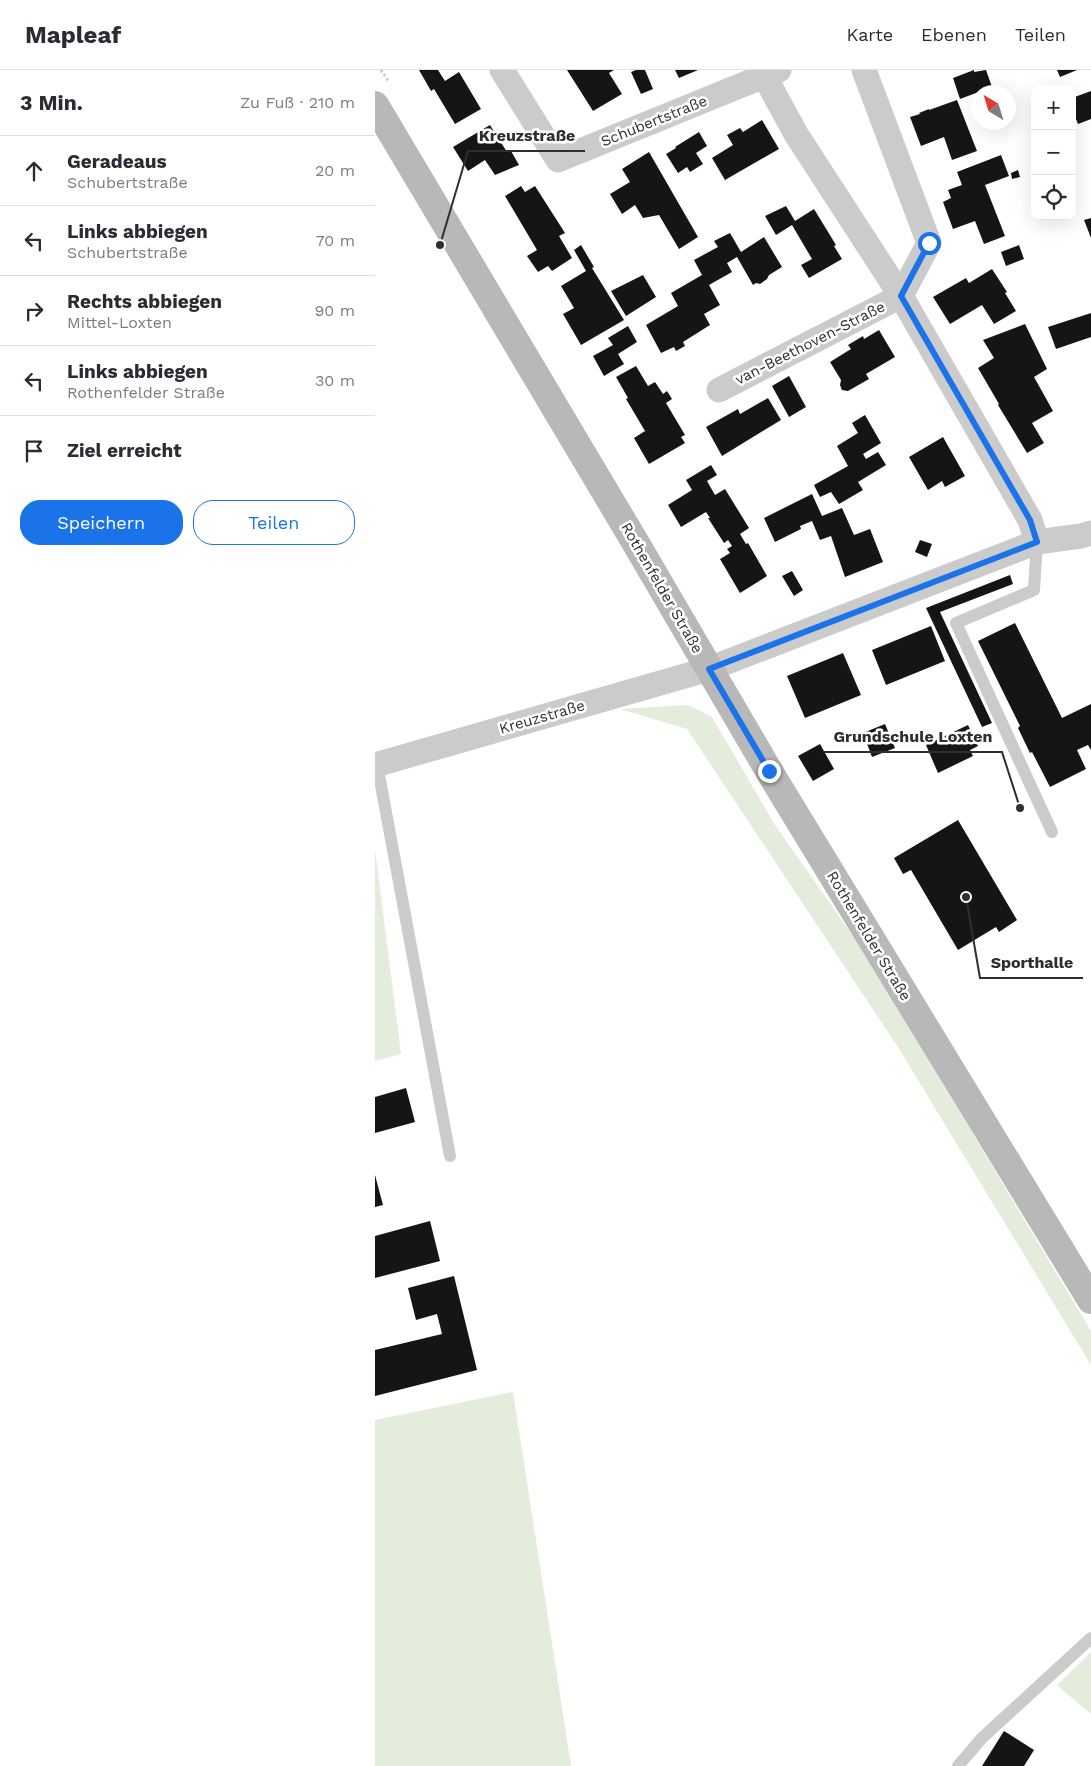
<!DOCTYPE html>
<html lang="de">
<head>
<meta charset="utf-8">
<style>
	:root { --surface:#fff; --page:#f7f7f7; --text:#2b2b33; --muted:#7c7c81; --line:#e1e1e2; --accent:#1a73e8 }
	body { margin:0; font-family:"Work Sans",sans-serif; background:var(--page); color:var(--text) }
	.controls { position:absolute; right:15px; top:15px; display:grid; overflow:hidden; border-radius:10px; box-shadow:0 5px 20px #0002 }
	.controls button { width:45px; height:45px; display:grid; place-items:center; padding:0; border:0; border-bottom:1px solid var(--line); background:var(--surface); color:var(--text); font:25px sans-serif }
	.compass { position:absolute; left:596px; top:15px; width:45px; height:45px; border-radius:50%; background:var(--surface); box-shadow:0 5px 20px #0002; rotate:322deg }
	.stop { position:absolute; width:15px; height:15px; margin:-11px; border:4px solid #1a73e8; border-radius:50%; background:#fff }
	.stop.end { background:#1a73e8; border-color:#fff; box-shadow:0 1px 5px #0008 }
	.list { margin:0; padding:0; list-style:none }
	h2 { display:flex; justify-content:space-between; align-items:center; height:65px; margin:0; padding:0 20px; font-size:21px }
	h2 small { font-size:16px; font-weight:400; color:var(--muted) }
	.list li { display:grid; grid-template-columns:32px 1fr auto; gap:15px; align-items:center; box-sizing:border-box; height:70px; padding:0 20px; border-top:1px solid var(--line) }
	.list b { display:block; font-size:19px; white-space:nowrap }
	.list p { margin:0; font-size:16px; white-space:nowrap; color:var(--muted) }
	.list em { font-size:16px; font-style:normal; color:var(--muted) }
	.actions { display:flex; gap:10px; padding:15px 20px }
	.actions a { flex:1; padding:11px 0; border:1px solid var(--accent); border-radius:20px; text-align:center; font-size:18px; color:var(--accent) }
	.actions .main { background:var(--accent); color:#fff }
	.icon { flex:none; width:28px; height:28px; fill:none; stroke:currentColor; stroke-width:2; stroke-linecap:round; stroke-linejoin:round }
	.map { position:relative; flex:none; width:716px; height:1696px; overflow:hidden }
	header { display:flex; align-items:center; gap:30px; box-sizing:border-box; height:70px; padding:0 25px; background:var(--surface); border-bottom:1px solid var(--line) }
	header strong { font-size:24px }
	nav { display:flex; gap:28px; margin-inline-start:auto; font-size:18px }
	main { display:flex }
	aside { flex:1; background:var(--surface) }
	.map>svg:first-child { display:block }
	.grass { fill:#e4ecdb }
	.building { fill:#151515 }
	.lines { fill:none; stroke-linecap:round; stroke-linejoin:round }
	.path { stroke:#cbcbcb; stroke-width:3; stroke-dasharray:2.5 2.5; stroke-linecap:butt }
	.lane { stroke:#cbcbcb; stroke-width:12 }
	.street { stroke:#cbcbcb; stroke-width:25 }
	.secondary { stroke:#b8b8b8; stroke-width:28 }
	.route { stroke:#1a73e8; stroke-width:6 }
	.labels { text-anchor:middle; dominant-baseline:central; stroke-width:5; stroke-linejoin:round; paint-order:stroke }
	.street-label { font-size:15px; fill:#2e2e2e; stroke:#fff }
	.leader { fill:none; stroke:#2e2e2e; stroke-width:2 }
	.callout-dot { fill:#2e2e2e; stroke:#fff; stroke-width:2 }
	.callout-label { font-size:16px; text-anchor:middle; font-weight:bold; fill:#2e2e2e; stroke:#fff; stroke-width:5; stroke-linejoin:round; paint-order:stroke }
</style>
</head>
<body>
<header>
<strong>Mapleaf</strong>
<nav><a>Karte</a><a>Ebenen</a><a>Teilen</a></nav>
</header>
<main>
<aside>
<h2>3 Min.<small>Zu Fuß · 210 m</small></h2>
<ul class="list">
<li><svg class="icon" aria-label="ahead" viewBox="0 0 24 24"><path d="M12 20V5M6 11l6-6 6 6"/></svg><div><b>Geradeaus</b><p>Schubertstraße</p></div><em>20 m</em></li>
<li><svg class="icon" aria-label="left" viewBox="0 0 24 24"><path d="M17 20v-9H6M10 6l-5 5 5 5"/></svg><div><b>Links abbiegen</b><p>Schubertstraße</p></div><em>70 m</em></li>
<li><svg class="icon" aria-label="right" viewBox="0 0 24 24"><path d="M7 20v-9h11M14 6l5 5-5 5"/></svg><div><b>Rechts abbiegen</b><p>Mittel-Loxten</p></div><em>90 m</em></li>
<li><svg class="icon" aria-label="left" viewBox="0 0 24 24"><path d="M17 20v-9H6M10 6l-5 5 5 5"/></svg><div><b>Links abbiegen</b><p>Rothenfelder Straße</p></div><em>30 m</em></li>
<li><svg class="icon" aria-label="arrive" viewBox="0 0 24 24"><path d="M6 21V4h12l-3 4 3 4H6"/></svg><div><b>Ziel erreicht</b></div></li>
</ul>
<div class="actions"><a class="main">Speichern</a><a>Teilen</a></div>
</aside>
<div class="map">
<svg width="716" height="1696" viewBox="0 0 716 1696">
	<rect width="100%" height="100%" fill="#fff"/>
	<!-- grass -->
	<path class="grass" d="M313,635L337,647L400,755L485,876L716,1261V1295L521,974L312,659L245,639Z
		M0,779L26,984L0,991Z
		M138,1322L196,1696H0V1350Z
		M716,1582V1644L682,1615Z"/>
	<!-- building -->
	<path class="building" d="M44,0H63L70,11L84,2L106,39L80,54L59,19L56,21Z
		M192,0H239L234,3L247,24L218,41Z
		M261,0H270L278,19L266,24L256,2Z
		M300,0H323L304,8Z
		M599,0V2L611,0L617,17L585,29L578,8Z
		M682,0H702L685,7Z
		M716,21V49L703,54L697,39V28Z
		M582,30L602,81L577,90L569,67L546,76L535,47L545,44L544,43L554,39V40Z
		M387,50L404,79L350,110L337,88L358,75L352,65L365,58L368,62Z
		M115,55L132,82L136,81L144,95L120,105L110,90L93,101L78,77Z
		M324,62L332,76L321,83L328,94L315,102L312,97L303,103L291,84L301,78L300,77Z
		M274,82L323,167L304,179L284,145L268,148L260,135L247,144L235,124L255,112L247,99Z
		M626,85L634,106L610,115L630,166L609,174L600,151L578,159L568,132L576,128L573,120L587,115L582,102Z
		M643,100L645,107L637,109L636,103Z
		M146,116L150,122L160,116L190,163L184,166L197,188L177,201L173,196L163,202L152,186L162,180L130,126Z
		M411,136L420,151L439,139L461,175L459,176L467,189L434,208L426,195L437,189L417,155L401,165L390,146Z
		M716,148V168L709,150Z
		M355,163L366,182L389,167L407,197L394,205L392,209L385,214L381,213L378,215L362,187L352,193L357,202L334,215L345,235L329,244L335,255L308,272L310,276L301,281L299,277L286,283L271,255L303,236L296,223L327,205L319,190L343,177L339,171Z
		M206,175L219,197L217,198L249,250L206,275L188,244L199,238L186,216L211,201L199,180Z
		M644,175L649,189L631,196L626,182Z
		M617,199L632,222L630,223L641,241L619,254L607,235L575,254L558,227L591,208L594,213Z
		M268,205L281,227L251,246L236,221Z
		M716,243V267L681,279L673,257Z
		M650,254L672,299L659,307L678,341L657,353L669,373L652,383L623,335L624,334L603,298L619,288L608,270Z
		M253,256L262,272L243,284L249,294L229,306L218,286L238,275L233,268Z
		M504,260L520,287L491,304L494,309L473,321L467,320L465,315L466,310L455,292L476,279L473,275L488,266L489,269Z
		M261,296L273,316L280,312L288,324L292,321L297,329L291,333L310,365L306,367L310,373L274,394L259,368L270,361L251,329L253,328L241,307Z
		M414,306L431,337L414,347L397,316Z
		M393,328L406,350L347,386L331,357L363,339L365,344Z
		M490,345L506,373L488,384L491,389L503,382L511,395L483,412L488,420L464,434L456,422L445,427L439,415L473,396L462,376L483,363L477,353Z
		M568,367L590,406L570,417L567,411L553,420L534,387Z
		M336,395L342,405L332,411L340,425L350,419L374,458L365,464L371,474L373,473L392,506L365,523L345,489L355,483L352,479L357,476L353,470L349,473L333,448H335L331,442L306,457L293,435L317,420L311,410Z
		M437,424L447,446L467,438L479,465L495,459L508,492L470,507L456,466L445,470L437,451L425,456L426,459L400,472L389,448Z
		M545,470L557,474L552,487L540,482Z
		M417,501L428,520L419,526L407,506Z
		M635,505L638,514L565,542L617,653L607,657L551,538Z
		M640,553L687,648L716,634V680L713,675L702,680L711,699L675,717L657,682L655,683L643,658L645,656L603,571Z
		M556,556L570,591L511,615L497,580Z
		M468,583L486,625L430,648L412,606Z
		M510,654L520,678L497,687L488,663Z
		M593,655L603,676L595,680L598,686L563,703L551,675Z
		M445,674L459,699L438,711L423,686Z
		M583,750L642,850L624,862L621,857L583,880L536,800L528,804L519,788Z
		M31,1018L40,1052L0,1063V1027Z
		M0,1105L8,1135L0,1137Z
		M55,1151L65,1191L0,1208V1166Z
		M79,1206L102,1300L0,1326V1280L67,1264L62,1244L41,1250L33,1218Z
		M629,1661L659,1680L649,1696H607Z"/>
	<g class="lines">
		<!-- path -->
		<path class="path" d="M6,0L14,12"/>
		<!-- lane -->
		<path class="lane" d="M662,472L659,520L581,553L677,762
			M2,694L75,1086
			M583,1696L607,1668L716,1568"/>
		<!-- street -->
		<path class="street" d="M127,0L183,90L404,0
			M489,0L554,173L526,226L655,450L662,472
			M344,320L526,226L421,64L390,7
			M0,695L334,599L662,472L706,466L716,463"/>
		<!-- secondary -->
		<path class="secondary" d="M0,35L263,477L394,701L716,1230"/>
	</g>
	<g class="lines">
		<!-- route -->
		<path class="route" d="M394,701L334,599L662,472L655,450L526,226L554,173"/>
	</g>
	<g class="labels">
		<!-- street labels -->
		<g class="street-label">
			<text transform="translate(279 51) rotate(-22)">Schubertstraße</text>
			<text transform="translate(435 273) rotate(-27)">van-Beethoven-Straße</text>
			<text transform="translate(287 518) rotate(60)">Rothenfelder Straße</text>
			<text transform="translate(167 647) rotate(-16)">Kreuzstraße</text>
			<text transform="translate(494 866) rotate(59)">Rothenfelder Straße</text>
		</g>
	</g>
	<!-- callouts -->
	<path class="leader" d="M65 175L93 81H210M645 738L627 682H448M591 827L605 908H708"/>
	<g class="callout-dot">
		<circle cx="65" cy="175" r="5"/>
		<circle cx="645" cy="738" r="5"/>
		<circle cx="591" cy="827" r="5"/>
	</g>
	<g class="callout-label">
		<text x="152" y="71">Kreuzstraße</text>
		<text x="538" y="672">Grundschule Loxten</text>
		<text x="657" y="898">Sporthalle</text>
	</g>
</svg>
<div class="controls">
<button>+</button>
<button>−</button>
<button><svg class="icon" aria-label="locate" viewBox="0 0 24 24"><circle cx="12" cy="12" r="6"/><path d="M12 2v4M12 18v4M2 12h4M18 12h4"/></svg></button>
</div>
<svg class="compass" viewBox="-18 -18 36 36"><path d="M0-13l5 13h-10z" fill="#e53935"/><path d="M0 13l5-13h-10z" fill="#7c7c81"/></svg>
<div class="stop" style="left:554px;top:173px"></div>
<div class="stop end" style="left:394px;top:701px"></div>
</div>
</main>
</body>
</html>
